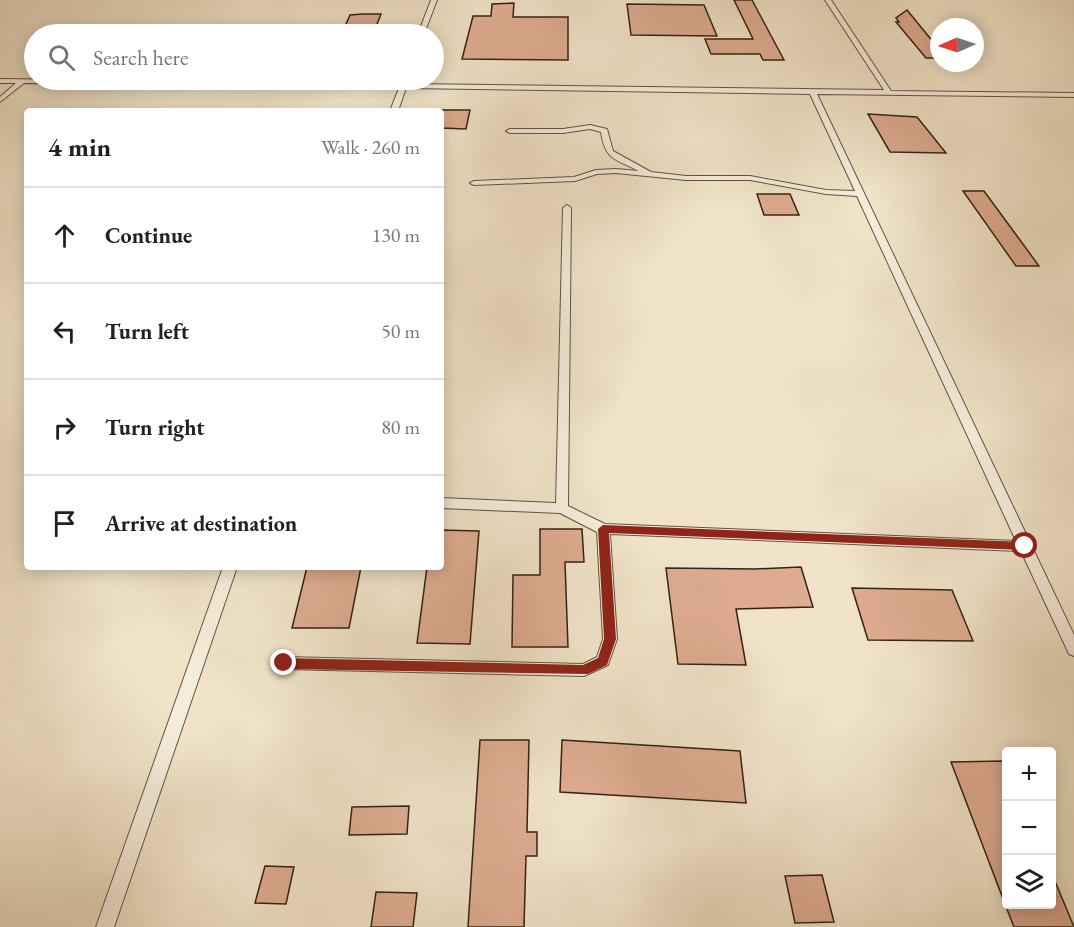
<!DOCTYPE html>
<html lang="en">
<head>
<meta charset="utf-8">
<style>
	:root { --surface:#fff; --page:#f2f2f2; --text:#202124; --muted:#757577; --line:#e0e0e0 }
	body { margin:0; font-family:"EB Garamond",serif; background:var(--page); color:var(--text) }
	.controls { position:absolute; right:18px; bottom:18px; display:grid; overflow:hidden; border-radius:6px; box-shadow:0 3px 15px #0003 }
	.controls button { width:54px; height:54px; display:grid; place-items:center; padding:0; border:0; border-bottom:2px solid var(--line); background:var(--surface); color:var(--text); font:30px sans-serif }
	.compass { position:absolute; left:930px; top:18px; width:54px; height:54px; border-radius:50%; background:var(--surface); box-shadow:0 3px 15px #0003; rotate:267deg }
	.stop { position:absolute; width:18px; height:18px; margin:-14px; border:4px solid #8f2418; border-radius:50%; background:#fff }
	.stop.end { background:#8f2418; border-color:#fff; box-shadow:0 2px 6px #0008 }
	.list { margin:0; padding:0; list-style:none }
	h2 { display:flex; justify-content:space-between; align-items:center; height:78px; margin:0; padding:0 24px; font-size:26px }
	h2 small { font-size:20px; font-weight:400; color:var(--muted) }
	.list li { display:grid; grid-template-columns:39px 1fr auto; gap:18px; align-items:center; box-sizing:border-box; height:96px; padding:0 24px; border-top:2px solid var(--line) }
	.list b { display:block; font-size:22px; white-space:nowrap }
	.list em { font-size:20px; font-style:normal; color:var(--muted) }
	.icon { flex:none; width:33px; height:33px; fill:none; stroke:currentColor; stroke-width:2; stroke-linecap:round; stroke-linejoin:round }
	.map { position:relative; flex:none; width:1074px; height:927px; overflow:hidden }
	.search { position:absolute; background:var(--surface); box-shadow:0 3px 15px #0003; left:24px; top:24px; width:420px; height:66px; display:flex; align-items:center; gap:15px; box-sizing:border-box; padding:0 21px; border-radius:33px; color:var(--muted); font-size:22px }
	.panel { position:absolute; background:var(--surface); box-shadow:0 3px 15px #0003; left:24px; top:108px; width:420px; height:462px; border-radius:6px }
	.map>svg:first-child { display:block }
	.building { fill:#deab90; stroke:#332217; stroke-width:1.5 }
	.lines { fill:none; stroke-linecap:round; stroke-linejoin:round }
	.service-casing { stroke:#625243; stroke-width:2 }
	.service { fill:#f5eddb; fill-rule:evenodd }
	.route { fill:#8f2418 }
</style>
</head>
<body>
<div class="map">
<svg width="1074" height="927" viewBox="0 0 1074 927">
	<rect width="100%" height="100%" fill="#f0e3c8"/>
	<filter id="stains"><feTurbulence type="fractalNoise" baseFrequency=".00333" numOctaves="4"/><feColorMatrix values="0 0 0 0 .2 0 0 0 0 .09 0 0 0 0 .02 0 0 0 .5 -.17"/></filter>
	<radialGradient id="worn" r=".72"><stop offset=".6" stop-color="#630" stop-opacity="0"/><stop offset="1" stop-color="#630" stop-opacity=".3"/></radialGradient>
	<!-- building -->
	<path class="building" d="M734,0H752L784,60H763L760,54H711L705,39H753Z
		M514,3L513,17H568V60L462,59L473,16H491L492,4Z
		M627,4L704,5L717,36L631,35Z
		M907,10L939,49V58H926L896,22H899L896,18Z
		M363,14H381L373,34H354L355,31H343L350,15Z
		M441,110H470L466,129L441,128Z
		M868,114L917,117L946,153L890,152Z
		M963,191H984L1039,266H1016Z
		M757,194H790L799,215H764Z
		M540,529H582L584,562H565L568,647H512L513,575H540Z
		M441,530L479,531L470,644L417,643L427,567H441Z
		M307,567H361L349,628H292Z
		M801,567L813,607L736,609L746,665L678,664L666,568L755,569Z
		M852,588L952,590L973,641L868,640Z
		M480,740H529L527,832H537V856H526L524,927H468Z
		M562,740L740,751L746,803L560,792Z
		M1004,761L1006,768L1005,904L951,762Z
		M409,806L407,834L349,835L352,807Z
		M265,866L294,867L286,904L255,903Z
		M1052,874L1074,927H1014L1005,904H1052Z
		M822,875L834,922L795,923L785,876Z
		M376,892L417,893L413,927H371Z"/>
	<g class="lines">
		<!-- service casing -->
		<g class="service-casing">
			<path id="service" d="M431,0H437L424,34H418Z
				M825,0H831L891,91L1074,93V97L817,94L1074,635V656L1069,654L1021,551L610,534L617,639L608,665L584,676L284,669L279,667L277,663L279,659L284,657L583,664L597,657L603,639L597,532L560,513L441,508V498L556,503L563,208L567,205L571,208L568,506L605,524L1016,541L857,196L826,194L750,180H686L616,173L597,174L575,181L474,185L470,183L474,181L574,177L596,170L616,169L639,171C615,159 605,160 601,132L590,129L563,133H510L506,131L510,129H563L590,125L607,129L613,151L651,172L686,176H750L826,190L855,191L810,94L406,88L398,111H390L399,88L24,83L0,102V97L16,83H0V79L400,84L403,80H407V84L884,90Z
				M223,567H237L114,927H96Z"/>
		</g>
		<!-- service -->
		<use href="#service" class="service"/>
	</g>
	<!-- route -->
	<path class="route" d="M603,525L1025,542L1031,546L1025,550L609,533L616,639L607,665L588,674L284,669L278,663L284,658L583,665L598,658L604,639L598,529Z"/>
	<rect width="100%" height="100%" filter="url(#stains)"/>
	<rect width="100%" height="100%" fill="url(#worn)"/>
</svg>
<div class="controls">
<button>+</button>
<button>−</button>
<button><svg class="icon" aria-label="layers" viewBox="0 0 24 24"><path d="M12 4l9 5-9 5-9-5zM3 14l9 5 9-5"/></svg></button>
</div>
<svg class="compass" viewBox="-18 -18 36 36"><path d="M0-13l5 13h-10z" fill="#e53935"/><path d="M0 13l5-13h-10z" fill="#757577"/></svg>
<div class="stop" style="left:1025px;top:546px"></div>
<div class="stop end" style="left:284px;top:663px"></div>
<div class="search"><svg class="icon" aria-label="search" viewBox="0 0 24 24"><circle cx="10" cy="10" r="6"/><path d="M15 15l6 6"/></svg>Search here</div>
<section class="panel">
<h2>4 min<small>Walk · 260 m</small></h2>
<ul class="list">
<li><svg class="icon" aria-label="ahead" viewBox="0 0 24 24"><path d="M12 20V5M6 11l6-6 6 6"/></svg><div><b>Continue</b></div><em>130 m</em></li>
<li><svg class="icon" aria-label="left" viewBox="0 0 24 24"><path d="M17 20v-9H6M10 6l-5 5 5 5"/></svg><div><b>Turn left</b></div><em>50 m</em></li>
<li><svg class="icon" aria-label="right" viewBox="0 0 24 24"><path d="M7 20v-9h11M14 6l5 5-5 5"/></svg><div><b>Turn right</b></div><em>80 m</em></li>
<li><svg class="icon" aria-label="arrive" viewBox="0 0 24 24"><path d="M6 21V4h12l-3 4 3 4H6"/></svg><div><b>Arrive at destination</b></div></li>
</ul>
</section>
</div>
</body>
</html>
